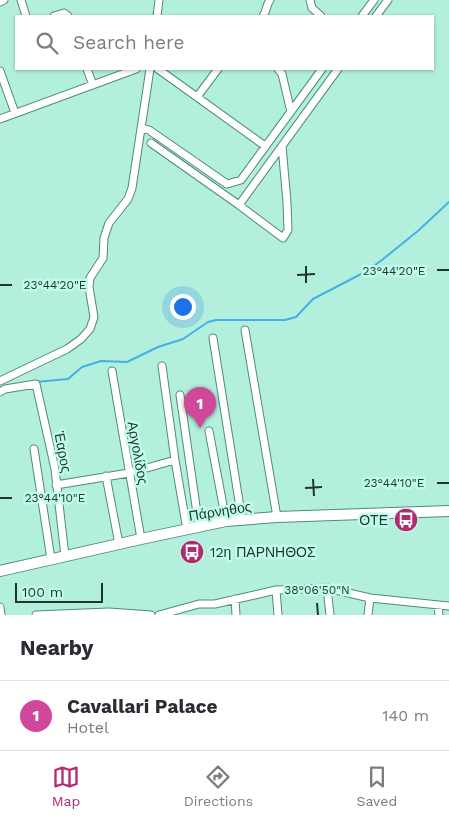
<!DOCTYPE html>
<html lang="en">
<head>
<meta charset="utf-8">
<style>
	:root { --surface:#fff; --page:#f7f7f7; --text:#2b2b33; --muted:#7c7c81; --line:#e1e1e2; --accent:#b22b6f }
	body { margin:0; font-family:"Work Sans",sans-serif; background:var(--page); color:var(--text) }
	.scale { position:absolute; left:15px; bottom:12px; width:88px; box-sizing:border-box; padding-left:5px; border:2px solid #1f3630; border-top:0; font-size:14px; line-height:18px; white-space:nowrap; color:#1f3630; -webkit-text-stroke:4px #c0fcea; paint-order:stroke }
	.you { position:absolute; left:182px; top:306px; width:18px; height:18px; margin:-12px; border:4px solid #fff; border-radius:50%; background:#1a73e8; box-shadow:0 0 0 8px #1a73e833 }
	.badge { display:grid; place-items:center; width:32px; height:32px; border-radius:50%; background:var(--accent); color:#fff; font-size:16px; font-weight:700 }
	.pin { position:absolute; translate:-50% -41px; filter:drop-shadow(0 1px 2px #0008) }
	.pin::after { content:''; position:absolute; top:26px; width:18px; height:15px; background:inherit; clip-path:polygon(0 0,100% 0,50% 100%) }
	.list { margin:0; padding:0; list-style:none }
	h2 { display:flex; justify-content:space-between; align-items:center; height:65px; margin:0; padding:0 20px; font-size:21px }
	h2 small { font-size:16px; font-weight:400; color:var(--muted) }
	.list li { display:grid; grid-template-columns:32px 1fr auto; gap:15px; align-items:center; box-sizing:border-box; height:70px; padding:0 20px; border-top:1px solid var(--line) }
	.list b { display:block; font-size:19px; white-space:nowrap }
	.list p { margin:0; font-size:16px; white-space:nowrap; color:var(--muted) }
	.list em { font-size:16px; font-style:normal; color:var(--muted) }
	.icon { flex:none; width:28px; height:28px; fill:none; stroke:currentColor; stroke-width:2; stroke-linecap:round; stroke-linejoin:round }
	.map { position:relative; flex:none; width:449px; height:615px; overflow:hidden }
	.search { position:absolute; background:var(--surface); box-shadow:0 1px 4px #0004; left:15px; right:15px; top:15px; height:55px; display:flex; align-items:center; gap:12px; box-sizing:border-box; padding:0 18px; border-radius:0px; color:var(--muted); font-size:19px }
	.sheet { height:135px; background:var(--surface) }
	nav { display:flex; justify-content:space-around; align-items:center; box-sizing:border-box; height:70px; border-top:1px solid var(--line); background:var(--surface); font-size:14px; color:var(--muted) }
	nav a { display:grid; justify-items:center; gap:2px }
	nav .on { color:var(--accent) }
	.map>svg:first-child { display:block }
	.water { fill:#46afe5 }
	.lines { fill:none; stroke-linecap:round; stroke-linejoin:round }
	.stream { stroke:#46afe5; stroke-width:2 }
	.minor-casing { stroke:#528a7b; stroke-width:9 }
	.secondary-casing { stroke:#528a7b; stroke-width:12 }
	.minor { stroke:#fff; stroke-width:7 }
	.secondary { stroke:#fff; stroke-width:10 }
	.ticks { fill:none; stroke:#1f3630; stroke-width:2 }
	.labels { text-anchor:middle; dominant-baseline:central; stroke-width:5; stroke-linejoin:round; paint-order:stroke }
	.street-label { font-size:14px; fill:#1f3630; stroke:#c0fcea }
	.poi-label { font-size:14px; fill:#1f3630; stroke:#c0fcea; text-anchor:end }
	.ticks-label { font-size:12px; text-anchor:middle; fill:#1f3630; stroke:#c0fcea; stroke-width:5; stroke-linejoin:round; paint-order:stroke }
</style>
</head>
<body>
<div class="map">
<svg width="449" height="615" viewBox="0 0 449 615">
	<rect width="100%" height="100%" fill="#b3efdd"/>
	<!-- water -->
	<path class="water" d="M198,406L203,407L205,409L203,424L199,423L198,416L195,413L196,408Z"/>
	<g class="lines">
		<!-- stream -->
		<path class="stream" d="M36,382L68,379L82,367L101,361L127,362L158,347L183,339L208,322L216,320H285L296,317L313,299L365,272L382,260L419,230L449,202"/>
		<!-- minor casing -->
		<g class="minor-casing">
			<path id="minor" d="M21,0L26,16
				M310,0L312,8L321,16
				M0,2L4,0
				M54,16L64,13L68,16
				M157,16L159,0
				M263,16C267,11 266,5 270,0
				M362,16L374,0
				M376,16L388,0
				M87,69L93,85
				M158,69L265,146
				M278,69L282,74L290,108L292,110
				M0,71L15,113
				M197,97L218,69
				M0,119L136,69
				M142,128L149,130L227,184L241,180L322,69
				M151,143L239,205L338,69
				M239,205L283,238L288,230L287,202L282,146
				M245,330L277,517
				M213,338L242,520
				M162,366L175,460L187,530
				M112,371L141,539
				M0,381L67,349L81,339L90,329L94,317L89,287L90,278L103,258L104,238L109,223L128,199L132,188L150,69
				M0,392L5,389L36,384L55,469L65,556
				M180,395L199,527
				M209,431L226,521
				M34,449L51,559
				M106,476L119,544
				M56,485L129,473L175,460
				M327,588L330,615
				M276,590L278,615
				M235,599L236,615
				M438,605L439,615
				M0,607L1,615
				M36,615L109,612L151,615
				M159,615L199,604H215L276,590L327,588L370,598L449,606
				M368,615L370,598"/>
		</g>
		<!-- secondary casing -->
		<g class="secondary-casing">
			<path id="secondary" d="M0,571L141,539L226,521L277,517L449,511"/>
		</g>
		<!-- minor -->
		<use href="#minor" class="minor"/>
		<!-- secondary -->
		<use href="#secondary" class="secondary"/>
	</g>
	<!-- ticks -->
	<path class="ticks" d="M306,266V283M437,270H449M297,275L315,274M0,285H12M313,479L314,496M437,483H449M305,488L322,487M0,498H12M317,603L318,615"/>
	<!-- icons -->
	<defs>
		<g id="bus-disc" transform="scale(1.25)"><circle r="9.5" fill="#b22b6f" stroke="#c0fcea"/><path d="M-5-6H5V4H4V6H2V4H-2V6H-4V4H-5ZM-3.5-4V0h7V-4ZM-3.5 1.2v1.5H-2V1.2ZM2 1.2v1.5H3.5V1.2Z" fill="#fff"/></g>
	</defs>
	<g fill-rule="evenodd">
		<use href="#bus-disc" x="406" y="520"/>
		<use href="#bus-disc" x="192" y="552"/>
	</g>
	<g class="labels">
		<!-- street labels -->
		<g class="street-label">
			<text transform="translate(63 452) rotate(79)">Έαρος</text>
			<text transform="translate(138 453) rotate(80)">Αργολίδος</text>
			<text transform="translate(220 511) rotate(-9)">Πάρνηθος</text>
		</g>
		<!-- poi labels -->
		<g class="poi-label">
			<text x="388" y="520">ΟΤΕ</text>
			<text x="210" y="552" text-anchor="start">12η ΠΑΡΝΗΘΟΣ</text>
		</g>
	</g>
	<g class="ticks-label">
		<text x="394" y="275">23°44'20"E</text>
		<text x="55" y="289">23°44'20"E</text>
		<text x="394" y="487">23°44'10"E</text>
		<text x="55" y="502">23°44'10"E</text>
		<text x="317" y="594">38°06'50"N</text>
	</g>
</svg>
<div class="scale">100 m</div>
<div class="you"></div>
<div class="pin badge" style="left:200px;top:428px;background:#d1479c">1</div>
<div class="search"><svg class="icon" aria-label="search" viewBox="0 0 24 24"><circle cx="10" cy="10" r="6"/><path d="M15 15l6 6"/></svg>Search here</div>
</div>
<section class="sheet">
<h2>Nearby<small></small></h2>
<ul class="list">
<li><span class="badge" style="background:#d1479c">1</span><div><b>Cavallari Palace</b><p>Hotel</p></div><em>140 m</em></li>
</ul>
</section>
<nav>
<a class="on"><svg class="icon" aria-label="map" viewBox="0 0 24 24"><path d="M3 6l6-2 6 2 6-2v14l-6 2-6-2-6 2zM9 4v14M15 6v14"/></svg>Map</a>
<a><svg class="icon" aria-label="directions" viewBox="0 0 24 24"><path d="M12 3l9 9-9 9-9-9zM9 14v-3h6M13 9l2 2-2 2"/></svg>Directions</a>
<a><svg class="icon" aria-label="saved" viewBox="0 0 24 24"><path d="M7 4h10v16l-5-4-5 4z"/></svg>Saved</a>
</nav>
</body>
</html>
